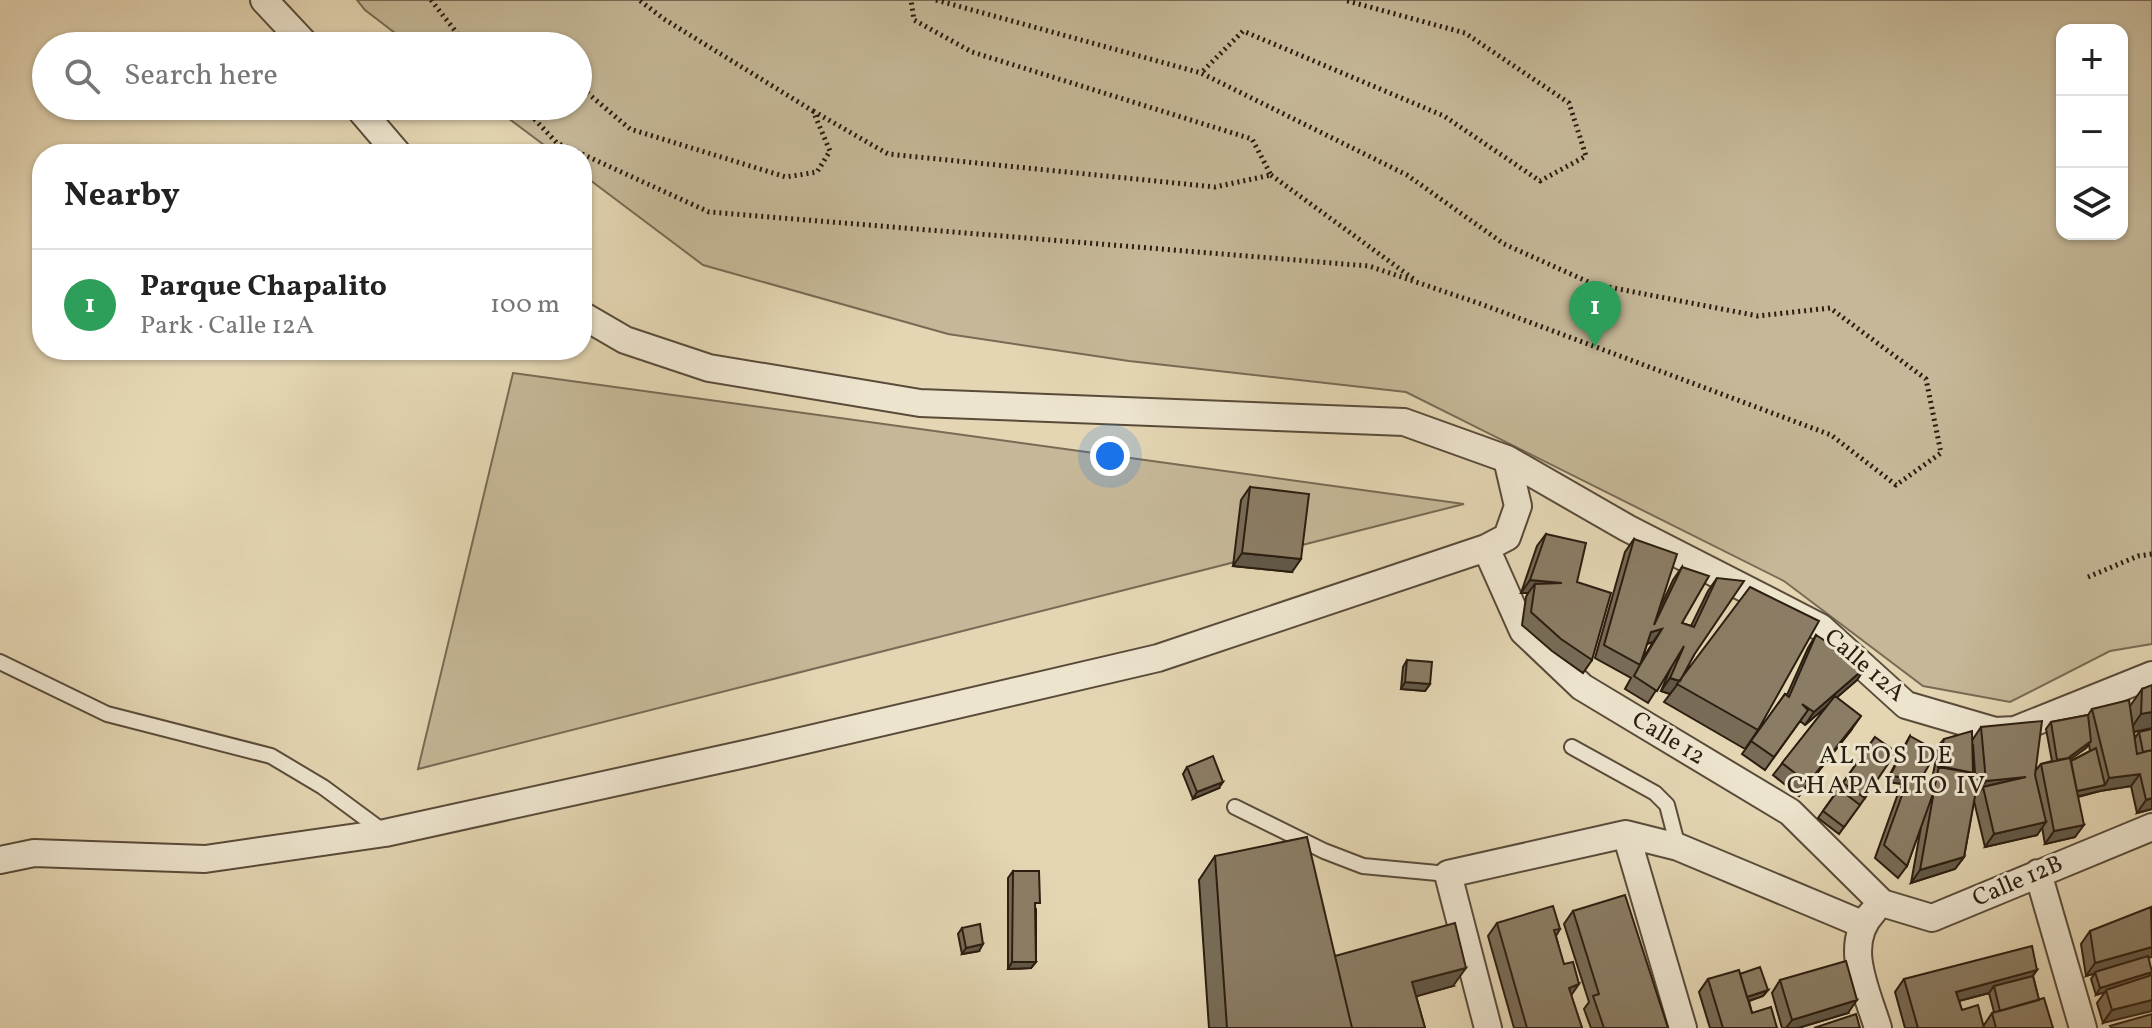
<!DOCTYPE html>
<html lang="en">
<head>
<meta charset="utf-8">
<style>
	:root { --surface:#fff; --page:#f6f6f6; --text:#222; --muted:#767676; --line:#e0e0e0; --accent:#8f2418 }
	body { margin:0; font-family:Vollkorn,serif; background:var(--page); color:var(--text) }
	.controls { position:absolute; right:24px; top:24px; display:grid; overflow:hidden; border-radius:16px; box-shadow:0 2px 6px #0004 }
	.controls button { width:72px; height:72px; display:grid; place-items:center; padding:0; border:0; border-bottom:2px solid var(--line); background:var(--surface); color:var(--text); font:40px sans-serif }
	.you { position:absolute; left:1110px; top:456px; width:28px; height:28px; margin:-20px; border:6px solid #fff; border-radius:50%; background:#1a73e8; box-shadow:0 0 0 12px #1a73e833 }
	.badge { display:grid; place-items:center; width:52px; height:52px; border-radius:50%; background:var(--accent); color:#fff; font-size:26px; font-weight:700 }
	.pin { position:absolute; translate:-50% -66px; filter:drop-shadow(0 2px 4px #0008) }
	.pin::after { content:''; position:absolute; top:42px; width:28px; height:24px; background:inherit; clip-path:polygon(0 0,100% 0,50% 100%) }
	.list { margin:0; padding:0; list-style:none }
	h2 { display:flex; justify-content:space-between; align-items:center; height:104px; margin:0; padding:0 32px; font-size:34px }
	h2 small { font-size:26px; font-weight:400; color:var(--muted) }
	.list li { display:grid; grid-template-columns:52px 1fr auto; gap:24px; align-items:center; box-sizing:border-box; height:112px; padding:0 32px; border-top:2px solid var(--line) }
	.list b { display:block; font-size:30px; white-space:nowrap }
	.list p { margin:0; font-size:26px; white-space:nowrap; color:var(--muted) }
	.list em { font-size:26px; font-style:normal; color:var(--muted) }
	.icon { flex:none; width:44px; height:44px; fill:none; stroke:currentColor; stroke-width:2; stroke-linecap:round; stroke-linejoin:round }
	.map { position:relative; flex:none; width:2152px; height:1028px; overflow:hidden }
	.search { position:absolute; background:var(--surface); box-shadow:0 2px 6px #0004; left:32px; top:32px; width:560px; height:88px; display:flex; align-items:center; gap:20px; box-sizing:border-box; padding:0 28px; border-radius:44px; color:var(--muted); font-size:30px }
	.panel { position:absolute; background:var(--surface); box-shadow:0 2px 6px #0004; left:32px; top:144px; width:560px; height:216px; border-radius:32px }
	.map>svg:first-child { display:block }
	.green { fill:#c5b797; stroke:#786a54; stroke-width:2; fill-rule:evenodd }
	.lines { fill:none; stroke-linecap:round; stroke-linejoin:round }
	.lane-casing { stroke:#594b39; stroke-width:18 }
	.street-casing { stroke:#594b39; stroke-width:30 }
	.path { stroke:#2b1d10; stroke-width:5; stroke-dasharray:2 4; stroke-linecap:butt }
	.lane { stroke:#ede4ce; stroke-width:14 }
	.street { stroke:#ede4ce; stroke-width:26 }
	.wall { fill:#786c57; stroke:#2b1d10; stroke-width:2; fill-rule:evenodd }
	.shaded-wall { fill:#615847; stroke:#2b1d10; stroke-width:2 }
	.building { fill:#8b7d65; stroke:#2b1d10; stroke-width:2; fill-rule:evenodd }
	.labels { text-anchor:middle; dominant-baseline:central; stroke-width:6; stroke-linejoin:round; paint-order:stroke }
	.street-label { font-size:24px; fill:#2b1d10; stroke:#ede4ce }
	.neighbourhood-label { font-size:26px; letter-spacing:2px; fill:#2b1d10; stroke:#ede4ce }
</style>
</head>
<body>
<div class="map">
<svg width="2152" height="1028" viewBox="0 0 2152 1028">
	<rect width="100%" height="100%" fill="#e4d6b3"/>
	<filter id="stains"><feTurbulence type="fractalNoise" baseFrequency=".0025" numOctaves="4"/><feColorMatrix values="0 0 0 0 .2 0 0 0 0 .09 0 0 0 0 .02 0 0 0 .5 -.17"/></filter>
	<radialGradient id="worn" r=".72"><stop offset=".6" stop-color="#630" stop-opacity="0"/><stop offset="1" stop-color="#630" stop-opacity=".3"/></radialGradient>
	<!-- green -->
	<path class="green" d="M357,0H2152V644L2110,651L2010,702L1923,686L1784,581L1406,392L1129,361L948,334L703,265L582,174V154H556L492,106H578V46H412L365,10ZM2122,30V234H2062V30Z
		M513,373L1464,504L418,769Z"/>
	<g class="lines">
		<!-- lane casing -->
		<g class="lane-casing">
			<path id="lane" d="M0,662L107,714L271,756L323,787L384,832
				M1572,747L1655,793L1667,805L1678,847
				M1235,807L1324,851L1363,866L1448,874"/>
		</g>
		<!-- street casing -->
		<g class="street-casing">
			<path id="street" d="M264,0L307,46
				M357,106L398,154
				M582,315L625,340L709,368L920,403L1404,422L1507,459L1627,528L1820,627L1906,705L1995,731L2015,730L2152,675
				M1486,548L1523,631L1582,687L1790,812L1882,903L1932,918L2152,827
				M1626,834L1683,1028
				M0,860L34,853L205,859L385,833L754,752L1158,658L1486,548L1507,537L1518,506L1507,459
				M2038,873L2083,1028
				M1873,912C1842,944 1867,991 1878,1028
				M1488,1028L1448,874L1626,834L1678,847L1862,924"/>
		</g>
		<!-- path -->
		<path class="path" d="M431,0L467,46
			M936,0L1201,73
			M578,85L630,129L786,177L817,172L830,151L813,111L664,19L639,0
			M522,106L557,143L582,154
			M813,111L888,154L1215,187L1271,175L1252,139L972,52L914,20L911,0
			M582,154L709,212L1369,266L1481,304L1831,435L1896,485L1941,453L1926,379L1830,308L1758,316L1593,284L1504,244L1407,175L1201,73L1243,31L1444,116L1540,181L1586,156L1569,103L1465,33L1344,0
			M1271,175L1415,280
			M2088,577L2138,556L2152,554"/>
		<!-- lane -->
		<use href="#lane" class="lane"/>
		<!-- street -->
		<use href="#street" class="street"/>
	</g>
	<!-- wall -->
	<path class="wall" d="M1250,487L1292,572L1233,566L1241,500Z
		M1546,534L1577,582L1592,660L1583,673L1552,651L1522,625L1526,597L1528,593H1521L1537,546Z
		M1634,539L1660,608L1673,580L1682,567V623L1691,626L1708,591L1717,578L1694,655L1680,679L1758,730L1745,749L1664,702L1670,694L1661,691L1672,665L1648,703L1625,689L1631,678L1595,658L1625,552ZM1653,642L1642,660L1647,644Z
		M1816,635L1857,680L1837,697L1852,729L1799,796L1773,775L1828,705L1805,725L1800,721L1765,770L1742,754L1785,694L1787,695L1808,648Z
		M1407,660L1430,684L1425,691L1401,689L1403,667Z
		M2142,689L2152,728L2134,732L2135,738L2139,732L2152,729V809L2137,813L2131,786L2100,791L2078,797L2075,837L2045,844L2042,827L2037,835L1985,847L1974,801L1964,857L1955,869L1911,883L1921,827L1907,866L1898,878L1875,858L1900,788L1903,784L1886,782L1906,743L1910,736L1920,780L1929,783L1933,774L1939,745L1944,739H1973L1981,727L2035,771L2041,764L2052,761L2046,729L2051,722L2088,715L2092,709L2130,706ZM1973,744L1975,773H1973ZM2089,744L2090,751L2071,761L2070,759L2086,748Z
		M1875,737L1865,798L1839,834L1818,818Z
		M1187,767L1219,788L1193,799L1183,774Z
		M1215,856L1335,956L1453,986L1416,996L1425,1028H1209L1199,880Z
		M1013,871L1036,909V962L1031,968L1008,969V878Z
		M1573,911L1668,1028H1591L1584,1009L1589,1002L1564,924Z
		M1497,923L1560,929L1556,936L1571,995L1582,1028H1514L1488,936Z
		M962,928L979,951L962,954L958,934Z
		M2090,931L2148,958L2103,1023L2097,1003L2105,992L2096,995L2091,979L2095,973L2086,976L2081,944Z
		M2037,970L2033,976L2039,1000L2053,1028H1905L1895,992L1904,979ZM1989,993L1994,1012L1992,1013L1984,1025L1962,1010L1959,1001Z
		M1740,974L1768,990L1763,996L1749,1001L1752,1013L1777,1028H1710L1699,992L1708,979Z
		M1780,980L1848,1013L1798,1028H1782L1772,993Z"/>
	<!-- shaded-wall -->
	<path class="shaded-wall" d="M1242,553L1301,559L1292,572L1233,566Z
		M1530,580L1562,583L1535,584L1528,593H1521Z
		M1662,629L1653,642L1642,645L1651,632Z
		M1866,667L1857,680L1805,725L1814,712Z
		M1670,678L1680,681L1670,694L1661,691Z
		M1405,682L1430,684L1425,691L1401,689Z
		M2152,712V728L2128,733L2141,714Z
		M1861,716L1852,729L1799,796L1808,783Z
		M2091,741L2086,748L2053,772L2058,765Z
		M2140,774L2131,786L2100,791L2068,799L2072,792L2105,785L2109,778Z
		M1890,776L1907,778L1903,784L1886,782Z
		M2026,777L1983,787L1979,793H1977L1986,781Z
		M1223,782L1219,788L1193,799L1197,792Z
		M2152,798V809L2137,813L2146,800Z
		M2046,822L2037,835L1985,847L1994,834Z
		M2084,825L2075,837L2045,844L2054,831Z
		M1964,857L1955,869L1911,883L1920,870Z
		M983,944L979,951L962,954L966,948Z
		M2152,947V957L2086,976L2095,963Z
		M1012,962H1036L1031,968L1008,969Z
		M1466,968L1453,986L1400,1001L1412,982Z
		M2037,970L2028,982L1994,986L1989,993L1947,1004L1956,992Z
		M2152,972L2148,978L2096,995L2100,988Z
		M1579,984L1570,997L1569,988Z
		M1768,990L1763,996L1737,1005L1741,999Z
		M1857,1000L1848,1013L1798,1028H1786L1792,1020Z
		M2152,1000V1011L2103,1023L2112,1010Z"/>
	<!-- building -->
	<path class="building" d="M1250,487L1309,494L1301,559L1242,553Z
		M1546,534L1586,543L1577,582L1611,593L1592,660L1561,639L1531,612L1535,584L1562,583L1530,580Z
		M1634,539L1677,554L1654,625L1682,567L1709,576L1682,623L1694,627L1717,578L1744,581L1694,655L1680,681L1670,678L1684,646L1657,691L1634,676L1640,665L1604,645ZM1662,629L1640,665L1651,632Z
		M1750,587L1819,621L1758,730L1677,684Z
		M1816,635L1866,667L1814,712L1802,704L1808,710L1774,757L1751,741L1785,694L1789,697Z
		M1407,660L1432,662L1430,684L1405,682Z
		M2152,685V712L2141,714L2142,689Z
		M1835,696L1861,716L1808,783L1782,763Z
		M2129,700L2137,754L2152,750V798L2146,800L2140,774L2109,778L2092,709Z
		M2088,715L2091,741L2068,758L2057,760L2051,722Z
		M2042,721L2035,775L2046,822L1994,834L1983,787L2026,777L1986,781L1981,727Z
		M2152,729V750L2143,752L2139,732Z
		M1972,731L1973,773L1938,767L1944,739Z
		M1910,736L1937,751L1921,779L1909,776L1908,778L1890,776Z
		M1875,737L1896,752L1865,798L1843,783Z
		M2096,748L2105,785L2077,791L2071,761Z
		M1213,756L1223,782L1197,792L1187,767Z
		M2070,758L2084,825L2054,831L2041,764Z
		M1939,766L1979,774L1964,857L1920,870L1934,791L1907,866L1884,845L1909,776L1935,785Z
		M1839,789L1860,805L1844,827L1823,811Z
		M1307,837L1352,1028H1227L1215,856Z
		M1013,871H1039L1040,903H1035L1036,962H1012Z
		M1625,895L1668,1028H1604L1593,996L1599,994L1573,911Z
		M1553,906L1560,929L1554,930L1564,964L1573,962L1579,984L1569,988L1582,1028H1527L1497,923Z
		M2151,907L2152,947L2095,963L2090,931Z
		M1455,923L1466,968L1412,982L1425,1028H1352L1335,956Z
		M980,924L983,944L966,948L962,928Z
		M2032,946L2037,970L1956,992L1962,1010L1978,1005L1984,1028H1918L1904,979Z
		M2148,956L2152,972L2100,988L2095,972Z
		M1846,961L1857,1000L1792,1020L1780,980Z
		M1760,967L1768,990L1747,997L1740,974Z
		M1739,970L1752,1013L1771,1007L1777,1028H1723L1708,979Z
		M2152,975V1000L2112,1010L2106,990Z
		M2033,976L2039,1000L2000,1011L1994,986Z
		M2044,998L2053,1028H1996L1992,1013Z
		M1856,1014L1860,1028H1814Z
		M2152,1014V1028H2111L2110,1026Z"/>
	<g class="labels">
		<!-- street labels -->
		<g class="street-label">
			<text transform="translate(1864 666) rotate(41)">Calle 12A</text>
			<text transform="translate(1668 739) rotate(31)">Calle 12</text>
			<text transform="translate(2018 882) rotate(-23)">Calle 12B</text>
		</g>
		<!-- neighbourhood labels -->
		<g class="neighbourhood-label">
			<text x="1887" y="756">ALTOS DE<tspan x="1887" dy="30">CHAPALITO IV</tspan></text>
		</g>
	</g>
	<rect width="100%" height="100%" filter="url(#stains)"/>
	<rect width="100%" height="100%" fill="url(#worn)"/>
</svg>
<div class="controls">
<button>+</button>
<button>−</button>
<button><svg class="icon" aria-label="layers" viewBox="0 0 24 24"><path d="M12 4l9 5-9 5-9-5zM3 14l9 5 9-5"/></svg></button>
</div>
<div class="you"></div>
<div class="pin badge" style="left:1595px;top:347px;background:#2e9e5b">1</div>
<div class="search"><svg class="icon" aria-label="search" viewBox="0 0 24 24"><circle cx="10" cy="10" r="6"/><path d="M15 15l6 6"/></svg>Search here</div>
<section class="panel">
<h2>Nearby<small></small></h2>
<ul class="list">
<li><span class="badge" style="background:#2e9e5b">1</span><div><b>Parque Chapalito</b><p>Park · Calle 12A</p></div><em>100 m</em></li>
</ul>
</section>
</div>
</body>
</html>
